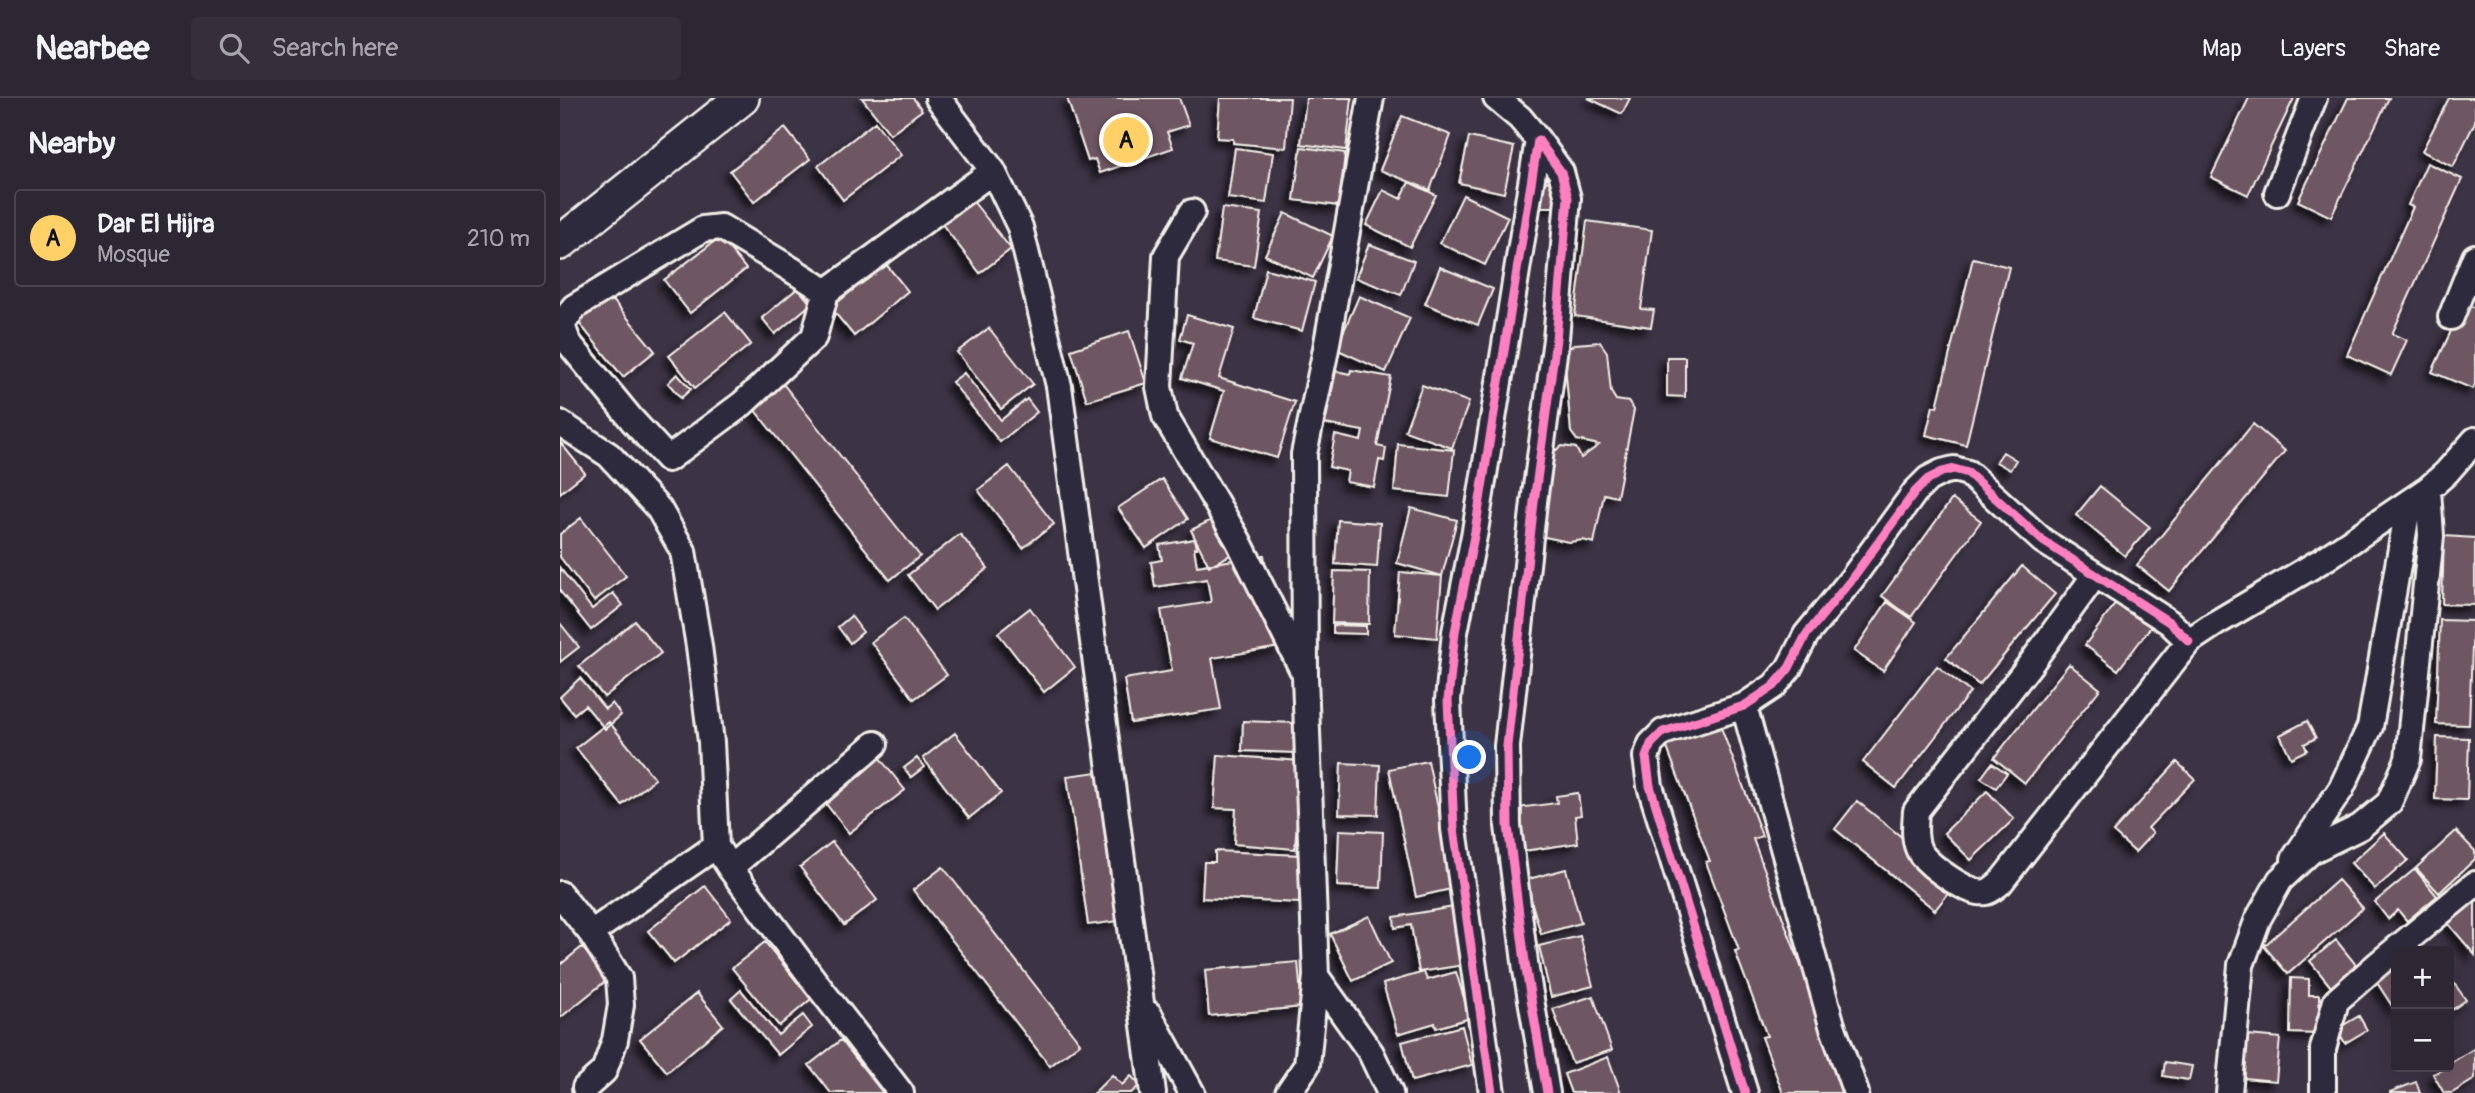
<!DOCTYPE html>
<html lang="en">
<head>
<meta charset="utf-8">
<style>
	:root { --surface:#2d2633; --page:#352e3b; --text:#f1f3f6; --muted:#a7a5ac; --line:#48434e; --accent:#ffd166 }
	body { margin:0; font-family:Pangolin,sans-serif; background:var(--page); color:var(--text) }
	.controls { position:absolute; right:21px; bottom:21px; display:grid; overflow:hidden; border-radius:7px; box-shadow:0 7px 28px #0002 }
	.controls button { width:63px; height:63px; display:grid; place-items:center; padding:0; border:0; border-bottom:2px solid var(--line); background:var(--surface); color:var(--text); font:35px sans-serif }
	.you { position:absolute; left:910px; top:660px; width:24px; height:24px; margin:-18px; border:5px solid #fff; border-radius:50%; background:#1a73e8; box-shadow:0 0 0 10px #1a73e833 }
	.badge { display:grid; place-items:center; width:46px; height:46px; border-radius:50%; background:var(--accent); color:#111; font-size:23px; font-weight:700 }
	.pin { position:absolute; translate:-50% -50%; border:4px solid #fff; box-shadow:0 2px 7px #0006 }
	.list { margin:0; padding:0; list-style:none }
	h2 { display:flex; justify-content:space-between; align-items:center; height:91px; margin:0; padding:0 28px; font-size:30px }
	h2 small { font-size:23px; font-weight:400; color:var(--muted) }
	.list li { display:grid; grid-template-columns:46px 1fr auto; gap:21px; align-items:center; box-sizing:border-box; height:98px; margin:0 14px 14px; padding:0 14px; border:2px solid var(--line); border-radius:7px }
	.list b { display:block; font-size:26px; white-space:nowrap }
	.list p { margin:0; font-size:23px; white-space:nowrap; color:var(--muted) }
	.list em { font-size:23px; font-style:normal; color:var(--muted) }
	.icon { flex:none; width:38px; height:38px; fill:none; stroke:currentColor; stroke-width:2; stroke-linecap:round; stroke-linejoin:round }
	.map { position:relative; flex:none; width:1915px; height:995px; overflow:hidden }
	header { display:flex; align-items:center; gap:42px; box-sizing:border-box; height:98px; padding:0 35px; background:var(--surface); border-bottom:2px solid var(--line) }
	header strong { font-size:33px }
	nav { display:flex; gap:38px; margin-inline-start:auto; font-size:24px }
	.search { width:490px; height:63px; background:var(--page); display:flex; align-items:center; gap:18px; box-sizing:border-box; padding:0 24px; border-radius:7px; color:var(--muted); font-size:26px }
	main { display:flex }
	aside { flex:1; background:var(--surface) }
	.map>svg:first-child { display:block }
	.building { fill:#6e5662; stroke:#f4f1e8; stroke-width:2; filter:url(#shadow) }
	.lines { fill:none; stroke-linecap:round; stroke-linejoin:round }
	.street-casing { stroke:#f4f1e8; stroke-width:30 }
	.secondary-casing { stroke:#f4f1e8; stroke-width:38 }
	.street { stroke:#2f2a3d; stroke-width:24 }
	.secondary { stroke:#2f2a3d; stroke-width:33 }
	.cycleway-casing { stroke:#2f2a3d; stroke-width:13 }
	.cycleway { stroke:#ff80c0; stroke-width:9 }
</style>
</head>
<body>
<header>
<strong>Nearbee</strong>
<div class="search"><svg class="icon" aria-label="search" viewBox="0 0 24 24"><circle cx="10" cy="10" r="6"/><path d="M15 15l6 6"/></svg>Search here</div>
<nav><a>Map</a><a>Layers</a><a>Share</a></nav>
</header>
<main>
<aside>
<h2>Nearby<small></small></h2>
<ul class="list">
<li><span class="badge">A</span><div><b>Dar El Hijra</b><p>Mosque</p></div><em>210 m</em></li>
</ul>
</aside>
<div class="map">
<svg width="1915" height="995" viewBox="0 0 1915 995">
	<defs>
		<filter id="shadow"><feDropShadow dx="-6" dy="6" stdDeviation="3.5" flood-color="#0009"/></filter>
	</defs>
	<rect width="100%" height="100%" fill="#3c3344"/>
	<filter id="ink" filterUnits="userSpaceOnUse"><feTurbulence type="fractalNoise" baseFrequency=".0143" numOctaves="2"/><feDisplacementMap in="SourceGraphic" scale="14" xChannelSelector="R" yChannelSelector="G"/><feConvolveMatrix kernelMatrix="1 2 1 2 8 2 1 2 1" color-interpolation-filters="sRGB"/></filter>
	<g filter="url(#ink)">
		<!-- building -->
		<path class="building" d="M302,0H353L362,12L330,36Z
			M507,0H619L629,27L607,34L613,50L540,75L535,61L528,63Z
			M660,0H730L726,50L673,45V41L657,40Z
			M746,0H792L786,52L741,46Z
			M1028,0H1070L1062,16Z
			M1689,0H1734L1688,97L1651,79Z
			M1788,0H1829L1771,119L1738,103Z
			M1889,0H1915V24L1893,69L1862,53Z
			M842,18L891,37L870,92L820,72Z
			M315,24L341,57L283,102L258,68Z
			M225,30L250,61L194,104L170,73Z
			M909,39L954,49L944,95L899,85Z
			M741,49L785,55L779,108L734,102Z
			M675,50L713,55L706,105L668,100Z
			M1867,65L1902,81L1832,236L1847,242L1831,277L1787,257L1853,109L1848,107Z
			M999,83V109H978V84Z
			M849,84L876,97L850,149L806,127L823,92L841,101Z
			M408,97L451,151L420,175L378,121Z
			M903,97L948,119L925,167L880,145Z
			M662,110L702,115L694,168L655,163Z
			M725,115L773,138L753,180L705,157Z
			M1027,123L1092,132L1081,211L1094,212L1091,229L1015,218Z
			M160,139L186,171L130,215L104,182Z
			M809,146L854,163L841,197L796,180Z
			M1413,160L1449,169L1406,347L1366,337L1373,308L1377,309Z
			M325,165L348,193L294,238L271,210Z
			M880,169L933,191L918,227L865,206Z
			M706,171L755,184L742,233L694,220Z
			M238,190L251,206L215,236L202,220Z
			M47,195L95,253L63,279L15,220Z
			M799,198L850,220L826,274L776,251Z
			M1904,205L1915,210V286L1913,291L1872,274Z
			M165,214L191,246L135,290L109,258Z
			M627,217L674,231L659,280L735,304L717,360L650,340L664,293L622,280L633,245L620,241Z
			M429,230L473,286L441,311L397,254Z
			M569,233L586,285L527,303L511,252Z
			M1040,244L1047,254L1051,294L1056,302L1069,304L1074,312L1057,399L1044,396L1034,445L1023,442L1009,444L980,438L992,355L1002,348L1016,350L1021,360L1039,347L1017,342L1011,334L1005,266L1009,250L1015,246Z
			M1107,259H1125V299L1107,298Z
			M791,272L831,279L817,348L826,350L824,363L819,362L814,389L786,384L788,373L769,369L775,337L801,343L803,333L765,326L776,273L790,276Z
			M404,275L441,322L467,301L477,314L440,344L392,284Z
			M117,276L131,291L121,300L108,285Z
			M220,282L360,458L330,482L190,306Z
			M862,287L909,304L892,350L845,333Z
			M1693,326L1725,353L1609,493L1577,467Z
			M0,344L25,375L0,395Z
			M838,346L894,352L889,399L834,393Z
			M1443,354L1456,362L1450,372L1436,364Z
			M449,368L494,426L463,450L418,392Z
			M602,381L628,421L586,450L558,410Z
			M1540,388L1590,429L1565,458L1516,417Z
			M1392,401L1421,423L1351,519L1322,498Z
			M851,410L897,422L882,478L837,465Z
			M664,416L682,451L649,468L631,432Z
			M21,420L66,478L34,503L0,459V436Z
			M778,422L820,425L817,469L775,466Z
			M400,436L428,470L375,512L348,477Z
			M1884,438L1915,440V507L1882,506Z
			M635,441L637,450H634L637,468L704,457L720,549L652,560L661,611L571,625L564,581L612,573L601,512L651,504L647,481L595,489L591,464L602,462L599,447Z
			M1462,468L1495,496L1419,587L1386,560Z
			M0,470L32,511L53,495L63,507L31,532L0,493Z
			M774,473L810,474L809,526L772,525Z
			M840,474L882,478L877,540L835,536Z
			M1559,501L1593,526L1558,572L1525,547Z
			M1327,504L1356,524L1323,573L1294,553Z
			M470,510L515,569L484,594L438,535Z
			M291,518L303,534L290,545L278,529Z
			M344,520L387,577L354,601L311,544Z
			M1880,522L1913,523L1909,627L1876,626Z
			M75,523L101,555L44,599L19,568Z
			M0,525L19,549L0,564Z
			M773,527L806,528V536L773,535Z
			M1509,566L1540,591L1465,685L1434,660Z
			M1377,568L1410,594L1336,690L1303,664Z
			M20,580L45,611L52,605L61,617L45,631L25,607L14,616L0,599Z
			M1157,619L1202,738L1193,741L1289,995H1223L1202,939L1207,938L1175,853L1179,852L1146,764L1150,763L1103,639Z
			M683,623L737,625V655L682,653Z
			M1747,623L1756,640L1744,646L1747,652L1731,660L1720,637Z
			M49,624L95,681L62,707L16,650Z
			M395,635L441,695L409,720L363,660Z
			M1877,639L1909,640L1907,702L1875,701Z
			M658,657L741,663L735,751L674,746L676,711L654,710Z
			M319,659L345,692L289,735L263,702Z
			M357,660L364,669L351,679L344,670Z
			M868,663L895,790L856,799L829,671Z
			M1617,664L1635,681L1588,730L1593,735L1575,754L1553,734Z
			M781,665L820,667L818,717L779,716Z
			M1432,665L1447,675L1436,690L1421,680Z
			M537,674L559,823L528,827L507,678Z
			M1427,693L1454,721L1411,762L1384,735Z
			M1018,695L1021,717L1015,718L1018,745L963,753L957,710L997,705L996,698Z
			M1297,703L1397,784L1375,812L1275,731Z
			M779,732L823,734L821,790L777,788Z
			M1896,733L1915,753V761L1879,795L1856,770Z
			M1824,735L1848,762L1815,791L1791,765Z
			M272,744L317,802L284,827L240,769Z
			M655,753L741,757L739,805L642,800L644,764H655Z
			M383,769L520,945L490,968L353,792Z
			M1006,771L1021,825L981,836L965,782Z
			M1855,771L1877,798L1847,823L1838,812L1828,821L1815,804Z
			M1778,782L1803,810L1728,876L1704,848Z
			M145,788L171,821L114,865L88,833Z
			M1915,797V857L1886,823Z
			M894,809L904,867L859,874L851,827L835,830L834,819Z
			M809,818L831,865L793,883L770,836Z
			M1020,838L1033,888L991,899L979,848Z
			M1776,842L1797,868L1771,889L1750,863Z
			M205,844L251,901L219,928L172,870Z
			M22,849L48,881L0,920V867Z
			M738,864L742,909L649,918L645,872Z
			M1836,866V914L1814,880Z
			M864,874L867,882L896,874L910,920L876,930L875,925L838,936L823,886Z
			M1889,878L1906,902L1889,914Z
			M1731,880L1749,881V897H1759V936L1730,935Z
			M181,892L218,937L243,917L252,929L218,957L171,901Z
			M137,895L163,927L107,974L80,941Z
			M1033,898L1052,952L1012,965L993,911Z
			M1799,918L1807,932L1785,945L1777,931Z
			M902,928L912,967L852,983L842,944Z
			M1688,937L1720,940L1716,983L1684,980Z
			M281,942L323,995H271L249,967Z
			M1915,950V981L1892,995H1884L1873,976L1889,969V966Z
			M1048,959L1061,995H1011L1004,976Z
			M1605,964L1632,968L1629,982L1603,978Z
			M552,977L562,987L571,978L580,987L571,995H534Z
			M1856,984L1860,995H1830V994Z"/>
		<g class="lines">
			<!-- street casing -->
			<g class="street-casing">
				<path id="street" d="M378,0L433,73L460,129L499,288L593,995
					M811,0L765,256L744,356L745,578L756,878L811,955L830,995
					M936,0L960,20L978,42
					M1717,95L1754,0
					M632,114L606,158L599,289L605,318L678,442L742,571
					M266,194C232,170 196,151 161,129L143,131L14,209L2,227L8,244L72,322L108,361L182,306L254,239L266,194L433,73
					M1891,219L1915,159
					M0,325L49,357L99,411L123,453L139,548L151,644L156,748L170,770L259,889L341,995
					M1535,477L1472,564L1356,713C1355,727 1353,744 1361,756C1371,769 1410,798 1426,794C1431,793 1436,788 1440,785L1629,543L1656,525L1766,460L1868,391
					M1184,608L1272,927L1296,995
					M1734,761L1781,691L1810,629L1849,404
					M170,770L315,646
					M0,796L31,835L156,748
					M589,916L632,995
					M25,990L44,973L55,942L61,907L59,880L31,835
					M728,995L747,967L756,878
					M932,995L894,731L888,602L895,534L915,433L978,42L1001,74L1008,100L996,241L974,404L947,648L948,728L966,872L987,995
					M1185,995L1090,688L1086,659L1091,646L1103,634L1184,608L1214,588L1229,570L1246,537L1291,482L1355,394L1368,381L1382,374L1394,371L1408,375L1483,443L1609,524L1629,543
					M1669,995L1681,867L1698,821L1720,782L1751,753L1800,729L1829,705L1848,661L1871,438L1868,391L1886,375L1915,342
					M1763,995V951L1776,903L1818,866L1915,786"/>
			</g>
			<!-- secondary casing -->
			<g class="secondary-casing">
				<path id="secondary" d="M0,145L182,0"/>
			</g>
			<!-- street -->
			<use href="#street" class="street"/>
			<!-- secondary -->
			<use href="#secondary" class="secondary"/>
			<!-- cycleway casing -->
			<g class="cycleway-casing">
				<path id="cycleway" d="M932,995L894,731L888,602L895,534L915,433L978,42L1001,74L1008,100L996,241L974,404L947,648L948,728L966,872L987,995
					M1185,995L1090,688L1086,659L1091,646L1103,634L1184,608L1214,588L1229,570L1246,537L1291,482L1355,394L1368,381L1382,374L1394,371L1408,375L1483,443L1609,524L1629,543"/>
			</g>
			<!-- cycleway -->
			<use href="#cycleway" class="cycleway"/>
		</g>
	</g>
</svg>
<div class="controls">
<button>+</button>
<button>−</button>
</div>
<div class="you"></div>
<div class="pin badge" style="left:566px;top:42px">A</div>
</div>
</main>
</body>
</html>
